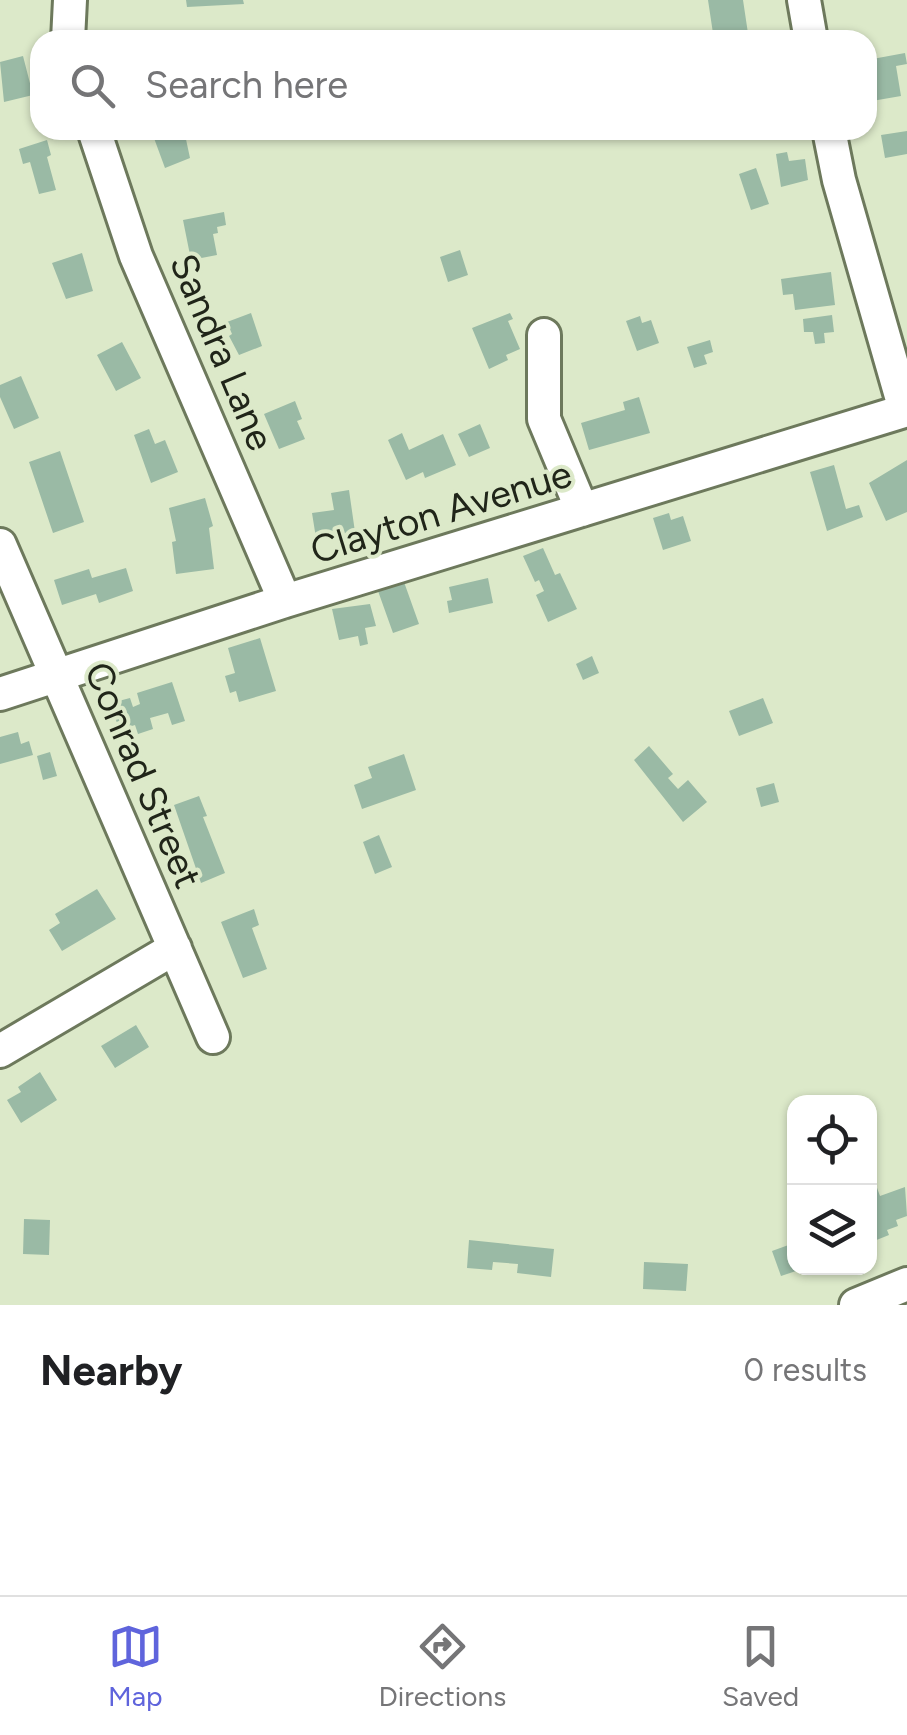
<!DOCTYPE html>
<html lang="en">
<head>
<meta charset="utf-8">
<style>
	:root { --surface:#fff; --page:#f6f6f6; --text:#202124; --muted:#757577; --line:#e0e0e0; --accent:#5f64dc }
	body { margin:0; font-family:Figtree,sans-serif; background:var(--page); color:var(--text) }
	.controls { position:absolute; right:30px; bottom:30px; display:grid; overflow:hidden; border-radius:20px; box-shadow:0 2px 8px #0004 }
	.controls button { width:90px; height:90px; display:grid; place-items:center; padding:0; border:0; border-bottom:2px solid var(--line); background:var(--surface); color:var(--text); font:50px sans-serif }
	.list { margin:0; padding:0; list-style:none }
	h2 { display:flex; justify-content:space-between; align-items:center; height:130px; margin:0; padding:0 40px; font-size:42px }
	h2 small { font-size:32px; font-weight:400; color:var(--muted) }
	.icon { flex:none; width:55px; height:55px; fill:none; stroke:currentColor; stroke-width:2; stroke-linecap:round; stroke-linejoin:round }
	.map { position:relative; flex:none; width:907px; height:1305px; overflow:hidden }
	.search { position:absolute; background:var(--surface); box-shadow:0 2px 8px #0004; left:30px; right:30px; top:30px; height:110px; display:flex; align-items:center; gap:25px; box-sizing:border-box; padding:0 35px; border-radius:30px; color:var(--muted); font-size:38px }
	.sheet { height:290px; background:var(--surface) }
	nav { display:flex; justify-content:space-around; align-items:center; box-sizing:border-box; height:140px; border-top:2px solid var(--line); background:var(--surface); font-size:28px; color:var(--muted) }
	nav a { display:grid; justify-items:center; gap:5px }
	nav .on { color:var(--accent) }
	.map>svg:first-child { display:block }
	.building { fill:#9abaa5 }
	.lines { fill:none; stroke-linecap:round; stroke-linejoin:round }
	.minor-casing { stroke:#6d795c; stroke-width:38 }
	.minor { stroke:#fff; stroke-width:32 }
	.labels { text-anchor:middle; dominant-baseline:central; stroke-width:8; stroke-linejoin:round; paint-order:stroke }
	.street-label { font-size:38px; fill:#202519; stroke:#dce9c9 }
</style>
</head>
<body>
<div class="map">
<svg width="907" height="1305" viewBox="0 0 907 1305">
	<rect width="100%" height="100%" fill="#dce9c9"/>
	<!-- building -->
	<path class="building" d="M186,0H243L244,4L187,7Z
		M708,0H743L749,40H714Z
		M905,53L907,64L896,66L901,96L872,101L867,60Z
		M23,56L33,95L4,102L0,62Z
		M151,130H184L190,158L165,168Z
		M907,131V154L885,158L881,135Z
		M47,140L51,155L47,157L56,190L39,194L30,162L23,164L19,149Z
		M787,152L789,161L805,159L808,180L781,187L776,154Z
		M756,168L769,204L751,210L739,174Z
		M224,212L226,225L217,227L218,233L213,234L217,255L191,260L183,220Z
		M460,250L468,275L448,282L440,257Z
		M82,253L93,291L66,299L52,263Z
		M831,272L835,305L795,310L793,294L783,295L781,279Z
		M251,313L262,346L239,355L229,336L232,334L227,322Z
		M510,313L513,319L508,321L520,349L506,355L508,360L489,369L472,328Z
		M832,315L834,332L824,333L825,343L815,344L813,332H804L803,319Z
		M640,316L642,323L651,320L659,343L637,351L626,321Z
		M710,340L713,352L704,355L707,364L694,368L687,347Z
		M122,342L141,378L116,391L97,355Z
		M21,376L39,418L14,429L0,397V385Z
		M639,397L650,433L589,450L581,423L625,410L623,402Z
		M295,401L302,419L297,421L305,439L279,449L264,414Z
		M480,424L490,448L469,457L458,434Z
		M149,429L155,444L165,440L178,472L151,483L134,435Z
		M402,433L409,450L443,434L456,465L425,478L423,472L406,480L388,440Z
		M60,451L84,522L53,533L29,462Z
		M907,460V512L886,521L869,483Z
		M834,465L846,509L859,505L863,517L827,531L810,472Z
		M349,490L355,532L316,538L312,513L334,510L331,493Z
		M205,498L213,526L209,528L214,569L176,574L172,542L176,541L169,508Z
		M669,513L671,520L683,516L691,541L663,550L653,518Z
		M543,548L555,575L560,573L577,609L548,622L536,595L544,591L539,580L535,582L523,556Z
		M126,568L133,591L99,603L96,594L62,605L54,580L89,569L92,578Z
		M488,578L493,603L449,613L447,601L452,600L449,587Z
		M404,582L419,624L393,633L378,591Z
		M370,604L376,626L365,628L368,644L360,646L358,636L339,640L332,609Z
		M260,638L276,691L239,702L236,691L230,693L225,676L235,673L228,648Z
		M592,656L599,673L583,680L576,664Z
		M172,682L185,721L172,725L168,713L150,718L153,729L138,734L135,725L119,730L111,703L130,698L133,707L140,704L137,693Z
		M763,698L773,723L739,736L729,711Z
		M18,732L21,744L29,741L33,755L0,764V737Z
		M649,746L673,774L668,778L678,789L688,780L707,802L683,822L634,760Z
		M50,752L57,776L43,780L37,756Z
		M404,754L416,790L362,809L354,785L372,778L368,767Z
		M774,783L779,802L761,807L756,788Z
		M199,796L207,816L203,817L225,873L201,883L174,805Z
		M379,835L392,867L375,874L363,842Z
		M97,889L116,919L62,951L49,930L60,923L55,914Z
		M254,909L259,925L252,928L267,969L243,978L221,922Z
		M136,1025L149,1047L115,1068L101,1046Z
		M40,1072L57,1100L21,1123L7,1100L21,1092L18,1087Z
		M876,1185L880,1196L905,1187L907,1216L896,1220L898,1226L887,1230L889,1235L874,1241L870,1227V1188Z
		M24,1219L50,1220L49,1255L23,1254Z
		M469,1240L554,1249L551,1277L517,1273L518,1264L493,1262L492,1270L467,1268Z
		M794,1243V1268H805L781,1276L772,1251Z
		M644,1262L688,1264L686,1291L643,1289Z"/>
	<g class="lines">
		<!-- minor casing -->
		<g class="minor-casing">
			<path id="minor" d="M804,0L811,40
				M68,40L70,0
				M94,130L136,256L285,601
				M829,130L839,180L905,410
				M544,335V419L582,510
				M0,545L213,1037
				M0,694L285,601L907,410
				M0,1051L175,948
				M856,1305L907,1284"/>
		</g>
		<!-- minor -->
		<use href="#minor" class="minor"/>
	</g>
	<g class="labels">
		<!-- street labels -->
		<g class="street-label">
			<text transform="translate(222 352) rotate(67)">Sandra Lane</text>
			<text transform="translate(441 512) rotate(-17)">Clayton Avenue</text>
			<text transform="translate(143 775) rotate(67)">Conrad Street</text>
		</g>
	</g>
</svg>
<div class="controls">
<button><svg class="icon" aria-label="locate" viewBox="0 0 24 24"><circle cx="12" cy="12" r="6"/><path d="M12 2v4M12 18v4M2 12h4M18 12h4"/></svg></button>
<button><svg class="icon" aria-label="layers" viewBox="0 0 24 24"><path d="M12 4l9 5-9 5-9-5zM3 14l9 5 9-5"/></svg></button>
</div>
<div class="search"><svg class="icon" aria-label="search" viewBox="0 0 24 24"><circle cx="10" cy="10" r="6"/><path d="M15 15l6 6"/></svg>Search here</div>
</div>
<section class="sheet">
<h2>Nearby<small>0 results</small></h2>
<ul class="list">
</ul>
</section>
<nav>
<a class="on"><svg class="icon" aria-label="map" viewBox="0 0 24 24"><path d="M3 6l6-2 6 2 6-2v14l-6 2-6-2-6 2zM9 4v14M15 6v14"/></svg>Map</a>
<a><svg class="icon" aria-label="directions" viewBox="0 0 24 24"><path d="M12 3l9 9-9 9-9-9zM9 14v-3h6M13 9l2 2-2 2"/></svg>Directions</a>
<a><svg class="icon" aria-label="saved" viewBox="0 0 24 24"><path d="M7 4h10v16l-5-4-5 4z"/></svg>Saved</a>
</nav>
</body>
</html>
